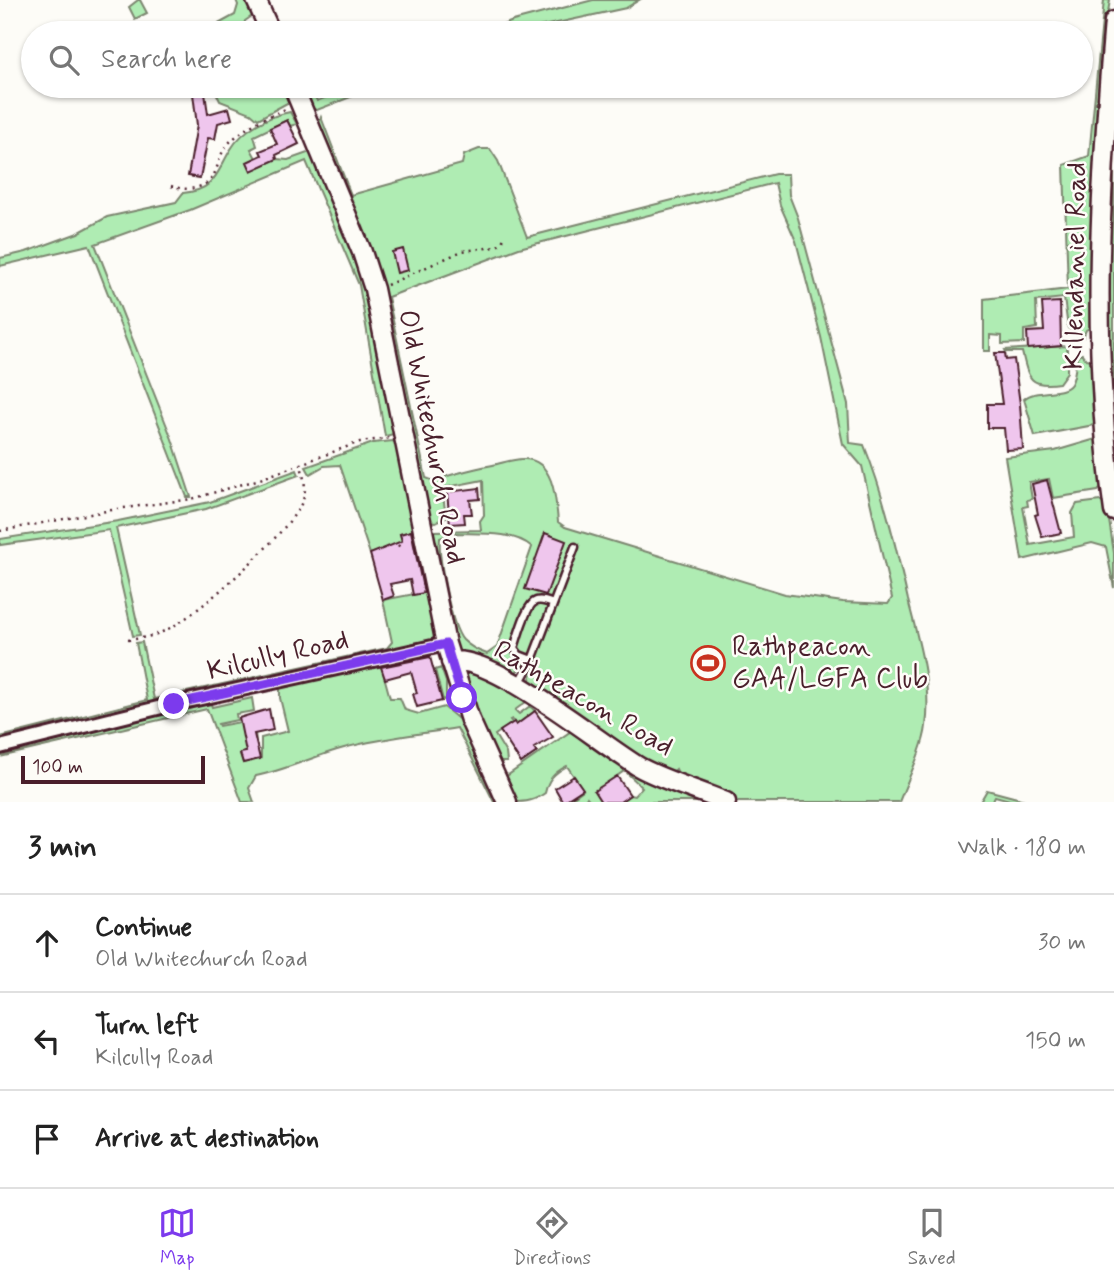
<!DOCTYPE html>
<html lang="en">
<head>
<meta charset="utf-8">
<style>
	:root { --surface:#fff; --page:#f6f6f6; --text:#222; --muted:#767676; --line:#e0e0e0; --accent:#7c3aed }
	body { margin:0; font-family:Mynerve,sans-serif; background:var(--page); color:var(--text) }
	.scale { position:absolute; left:21px; bottom:18px; width:184px; box-sizing:border-box; padding-left:7px; border:4px solid #4a1f2b; border-top:0; font-size:19px; line-height:24px; white-space:nowrap; color:#4a1f2b; -webkit-text-stroke:5px #fdfcf7; paint-order:stroke }
	.stop { position:absolute; width:21px; height:21px; margin:-16px; border:5px solid #7c3aed; border-radius:50%; background:#fff }
	.stop.end { background:#7c3aed; border-color:#fff; box-shadow:0 2px 7px #0008 }
	.list { margin:0; padding:0; list-style:none }
	h2 { display:flex; justify-content:space-between; align-items:center; height:91px; margin:0; padding:0 28px; font-size:30px }
	h2 small { font-size:23px; font-weight:400; color:var(--muted) }
	.list li { display:grid; grid-template-columns:46px 1fr auto; gap:21px; align-items:center; box-sizing:border-box; height:98px; padding:0 28px; border-top:2px solid var(--line) }
	.list b { display:block; font-size:26px; white-space:nowrap }
	.list p { margin:0; font-size:23px; white-space:nowrap; color:var(--muted) }
	.list em { font-size:23px; font-style:normal; color:var(--muted) }
	.icon { flex:none; width:38px; height:38px; fill:none; stroke:currentColor; stroke-width:2; stroke-linecap:round; stroke-linejoin:round }
	.map { position:relative; flex:none; width:1114px; height:802px; overflow:hidden }
	.search { position:absolute; background:var(--surface); box-shadow:0 2px 5px #0004; left:21px; right:21px; top:21px; height:77px; display:flex; align-items:center; gap:18px; box-sizing:border-box; padding:0 24px; border-radius:38px; color:var(--muted); font-size:26px }
	.sheet { height:385px; background:var(--surface) }
	nav { display:flex; justify-content:space-around; align-items:center; box-sizing:border-box; height:98px; border-top:2px solid var(--line); background:var(--surface); font-size:19px; color:var(--muted) }
	nav a { display:grid; justify-items:center; gap:4px }
	nav .on { color:var(--accent) }
	.map>svg:first-child { display:block }
	.green { fill:#afecb3; stroke:#7c866f; stroke-width:2; fill-rule:evenodd }
	.building { fill:#efc6ed; stroke:#4a1f2b; stroke-width:2 }
	.lines { fill:none; stroke-linecap:round; stroke-linejoin:round }
	.lane-casing { stroke:#4a1f2b; stroke-width:11 }
	.street-casing { stroke:#4a1f2b; stroke-width:18 }
	.secondary-casing { stroke:#4a1f2b; stroke-width:23 }
	.path { stroke:#4a1f2b; stroke-width:2.5; stroke-dasharray:2 5; stroke-linecap:butt }
	.lane { stroke:#fdfcf7; stroke-width:6 }
	.street { stroke:#fdfcf7; stroke-width:12 }
	.secondary { stroke:#fdfcf7; stroke-width:18 }
	.route { stroke:#7c3aed; stroke-width:9 }
	.labels { text-anchor:middle; dominant-baseline:central; stroke-width:5; stroke-linejoin:round; paint-order:stroke }
	.street-label { font-size:28px; fill:#4a1f2b; stroke:#fdfcf7 }
	.poi-label { font-size:28px; fill:#4a1f2b; stroke:#fdfcf7; text-anchor:start }
</style>
</head>
<body>
<div class="map">
<svg width="1114" height="802" viewBox="0 0 1114 802">
	<rect width="100%" height="100%" fill="#fdfcf7"/>
	<filter id="ink" filterUnits="userSpaceOnUse"><feTurbulence type="fractalNoise" baseFrequency=".0143" numOctaves="2"/><feDisplacementMap in="SourceGraphic" scale="14" xChannelSelector="R" yChannelSelector="G"/><feConvolveMatrix kernelMatrix="1 2 1 2 8 2 1 2 1" color-interpolation-filters="sRGB"/></filter>
	<g filter="url(#ink)">
		<!-- green -->
		<path class="green" d="M138,0H140L147,13L135,19L129,7Z
			M236,0H249L255,14L245,21L243,29L202,33L235,15L238,5Z
			M593,0H639L626,8L511,33H483L513,21Z
			M1104,0H1110L1106,24L1091,327L1086,330L1083,337L1079,336L1068,328L1064,298L1036,301L1037,328L1024,330V343L1002,344V336L990,335V351H984V299L1068,289L1064,165L1089,156Z
			M1114,84V476L1103,347Z
			M213,86H287L291,94L289,102L258,119L251,113L220,101Z
			M300,86H310L317,101L354,86H379L317,110L309,108Z
			M290,112L297,124L290,126L287,120L254,136L257,146L251,149L256,158L248,162L252,170L277,159L288,160L313,151L369,291L395,431L394,434L385,436L359,285L306,161L190,210L95,244L172,439L191,497H187L89,245L0,266V258L26,252L78,233L107,217L176,202L183,193C216,190 216,173 231,149C243,129 268,116 290,112Z
			M321,117L351,195L462,164L464,155L479,149H490L498,161L527,237L775,174H788L789,195L798,218L848,404L850,443L864,445C884,495 896,547 908,600C918,640 932,684 926,726C924,747 907,781 899,802H736L681,779L676,769L672,773L654,771L528,686L533,669L523,665L512,676L460,652L453,645L431,533L434,531L481,530L480,521L484,515L483,480L442,488L446,517L436,522L428,521L413,456L318,125ZM775,183L780,205L796,241L821,337L843,444L862,466L892,598L888,604L843,602L785,594L565,527L558,522C556,500 554,460 525,459C515,458 503,463 493,465C472,469 453,473 434,481L426,478L388,297L519,248ZM453,533C477,534 513,530 532,547L497,647L487,654C478,651 470,647 463,640C451,627 438,556 440,538Z
			M1067,346V372L1059,383C1029,388 1028,377 1022,352H1006L1005,350Z
			M1082,354L1086,359L1093,360L1096,419L1094,425L1035,436L1024,399C1036,388 1063,396 1071,384C1075,378 1076,364 1077,356Z
			M1099,431L1102,486L1098,491L1053,498L1049,479L1029,482L1032,499L1027,500L1028,506L1023,507L1030,545L1074,537L1072,513L1077,504L1100,501L1107,507L1114,553V588L1106,547L1092,543L1022,560L1005,457L1055,451L1096,439L1095,432Z
			M393,441L399,447L418,538L414,540L411,531L400,534L403,543L370,554L340,465L324,466L310,474L306,467L373,443Z
			M297,470L299,475L206,509L116,528L140,635L133,636L109,530L0,545V539L118,521L210,502Z
			M420,548L435,623V636L427,644L0,743V737L147,700L136,643L142,642L154,699L387,648L392,642L383,600L425,592L417,549Z
			M381,665L390,698H400L405,710L419,714L444,707L462,722L500,802H494L457,728C420,734 381,738 344,748C314,756 286,770 256,776L249,788L254,802H242L207,709L0,757V752L161,711L210,702L212,707L252,698L254,711L236,714L237,720L218,724L219,726L240,722L255,733L256,741L250,751L240,754L243,763L261,758V738L288,731L280,698V686Z
			M441,668L446,682V699L443,700L435,670Z
			M469,668L530,699L515,710L519,714L530,706L535,711L526,740L512,719L510,720L512,723L495,735L506,753L507,762H501L498,765L485,741L462,672Z
			M574,729L622,763L624,771L604,785L601,802H591L587,797L586,799L588,802H567L583,790L567,766C554,773 548,779 545,793C534,801 526,802 513,802L503,773L508,775Z
			M635,773L698,799V802H623L622,800L630,795L634,796L642,787L628,774Z
			M987,790L1032,802H1017L995,796L992,802H980Z"/>
		<!-- building -->
		<path class="building" d="M192,86H204L208,114L229,108L232,119L218,123L215,139L208,138L200,178L188,176L197,125Z
			M287,120L299,144L276,155L277,159L251,171L247,162L262,155L260,151L277,144L270,128Z
			M403,249L408,270L397,273L392,252Z
			M1060,302L1061,346L1028,349L1027,332L1044,331L1042,303Z
			M995,353H1005L1006,360L1014,359L1020,404L1023,449L1006,450L1004,428H987V404H1002Z
			M1047,480L1061,533L1042,537L1035,515L1038,514L1032,484Z
			M479,488L480,499L470,500L472,514H464L465,523L450,524L447,492Z
			M411,531L424,593L413,595L410,580L390,584L394,596L383,600L370,554L402,541L400,534Z
			M545,533L566,541L546,595L525,589Z
			M430,657L442,701L417,707L413,694L417,693L411,672L385,679L381,667Z
			M269,709L273,730L254,734L260,759L243,763L240,753L246,752L239,718Z
			M535,711L553,737L534,748L537,752L521,763L500,731L514,722L516,725Z
			M574,776L583,789L563,802L555,788Z
			M617,776L630,795L620,802H601L594,791Z"/>
		<g class="lines">
			<!-- lane casing -->
			<g class="lane-casing">
				<path id="lane" d="M532,660L519,655L514,648C518,637 526,604 536,601C542,599 548,602 553,604
					M519,684L532,660L575,547"/>
			</g>
			<!-- street casing -->
			<g class="street-casing">
				<path id="street" d="M0,747L174,704L446,644"/>
			</g>
			<!-- secondary casing -->
			<g class="secondary-casing">
				<path id="secondary" d="M256,0L271,33
					M1114,21C1100,188 1090,344 1114,511
					M293,86L362,252L374,289L446,644L470,720L507,802
					M451,662C491,652 604,747 641,768C668,782 698,790 726,802"/>
			</g>
			<!-- path -->
			<path class="path" d="M171,186C181,189 188,190 198,187C220,182 215,158 228,144C244,127 266,117 288,108
				M387,285L462,251L495,247L502,243L504,237
				M0,531L117,509L192,499L260,479L360,442L390,438
				M398,545L402,550
				M128,640C143,638 156,636 170,628C200,613 289,532 302,502C308,490 303,476 301,464"/>
			<!-- lane -->
			<use href="#lane" class="lane"/>
			<!-- street -->
			<use href="#street" class="street"/>
			<!-- secondary -->
			<use href="#secondary" class="secondary"/>
		</g>
	</g>
	<g class="lines" filter="url(#ink)">
		<!-- route -->
		<path class="route" d="M174,704L446,644L462,698"/>
	</g>
	<!-- icons -->
	<defs>
		<g id="stadium-ring" transform="scale(1.75)"><circle r="9.5" fill="#fdfcf7" stroke="#c8321e" stroke-width="1.5"/><path d="M0-5a6.5 5 0 1 0 0 10a6.5 5 0 1 0 0-10ZM-3.5-1.8h7v3.6h-7Z" fill="#c8321e"/></g>
	</defs>
	<g fill-rule="evenodd">
		<use href="#stadium-ring" x="708" y="663"/>
	</g>
	<g class="labels">
		<!-- street labels -->
		<g class="street-label">
			<text transform="translate(1076 266) rotate(-89)">Killendaniel Road</text>
			<text transform="translate(431 437) rotate(79)">Old Whitechurch Road</text>
			<text transform="translate(278 656) rotate(-13)">Kilcully Road</text>
			<text transform="translate(583 699) rotate(30)">Rathpeacon Road</text>
		</g>
		<!-- poi labels -->
		<g class="poi-label">
			<text x="732" y="647">Rathpeacon<tspan x="732" dy="32">GAA/LGFA Club</tspan></text>
		</g>
	</g>
</svg>
<div class="scale">100 m</div>
<div class="stop" style="left:462px;top:698px"></div>
<div class="stop end" style="left:174px;top:704px"></div>
<div class="search"><svg class="icon" aria-label="search" viewBox="0 0 24 24"><circle cx="10" cy="10" r="6"/><path d="M15 15l6 6"/></svg>Search here</div>
</div>
<section class="sheet">
<h2>3 min<small>Walk · 180 m</small></h2>
<ul class="list">
<li><svg class="icon" aria-label="ahead" viewBox="0 0 24 24"><path d="M12 20V5M6 11l6-6 6 6"/></svg><div><b>Continue</b><p>Old Whitechurch Road</p></div><em>30 m</em></li>
<li><svg class="icon" aria-label="left" viewBox="0 0 24 24"><path d="M17 20v-9H6M10 6l-5 5 5 5"/></svg><div><b>Turn left</b><p>Kilcully Road</p></div><em>150 m</em></li>
<li><svg class="icon" aria-label="arrive" viewBox="0 0 24 24"><path d="M6 21V4h12l-3 4 3 4H6"/></svg><div><b>Arrive at destination</b></div></li>
</ul>
</section>
<nav>
<a class="on"><svg class="icon" aria-label="map" viewBox="0 0 24 24"><path d="M3 6l6-2 6 2 6-2v14l-6 2-6-2-6 2zM9 4v14M15 6v14"/></svg>Map</a>
<a><svg class="icon" aria-label="directions" viewBox="0 0 24 24"><path d="M12 3l9 9-9 9-9-9zM9 14v-3h6M13 9l2 2-2 2"/></svg>Directions</a>
<a><svg class="icon" aria-label="saved" viewBox="0 0 24 24"><path d="M7 4h10v16l-5-4-5 4z"/></svg>Saved</a>
</nav>
</body>
</html>
